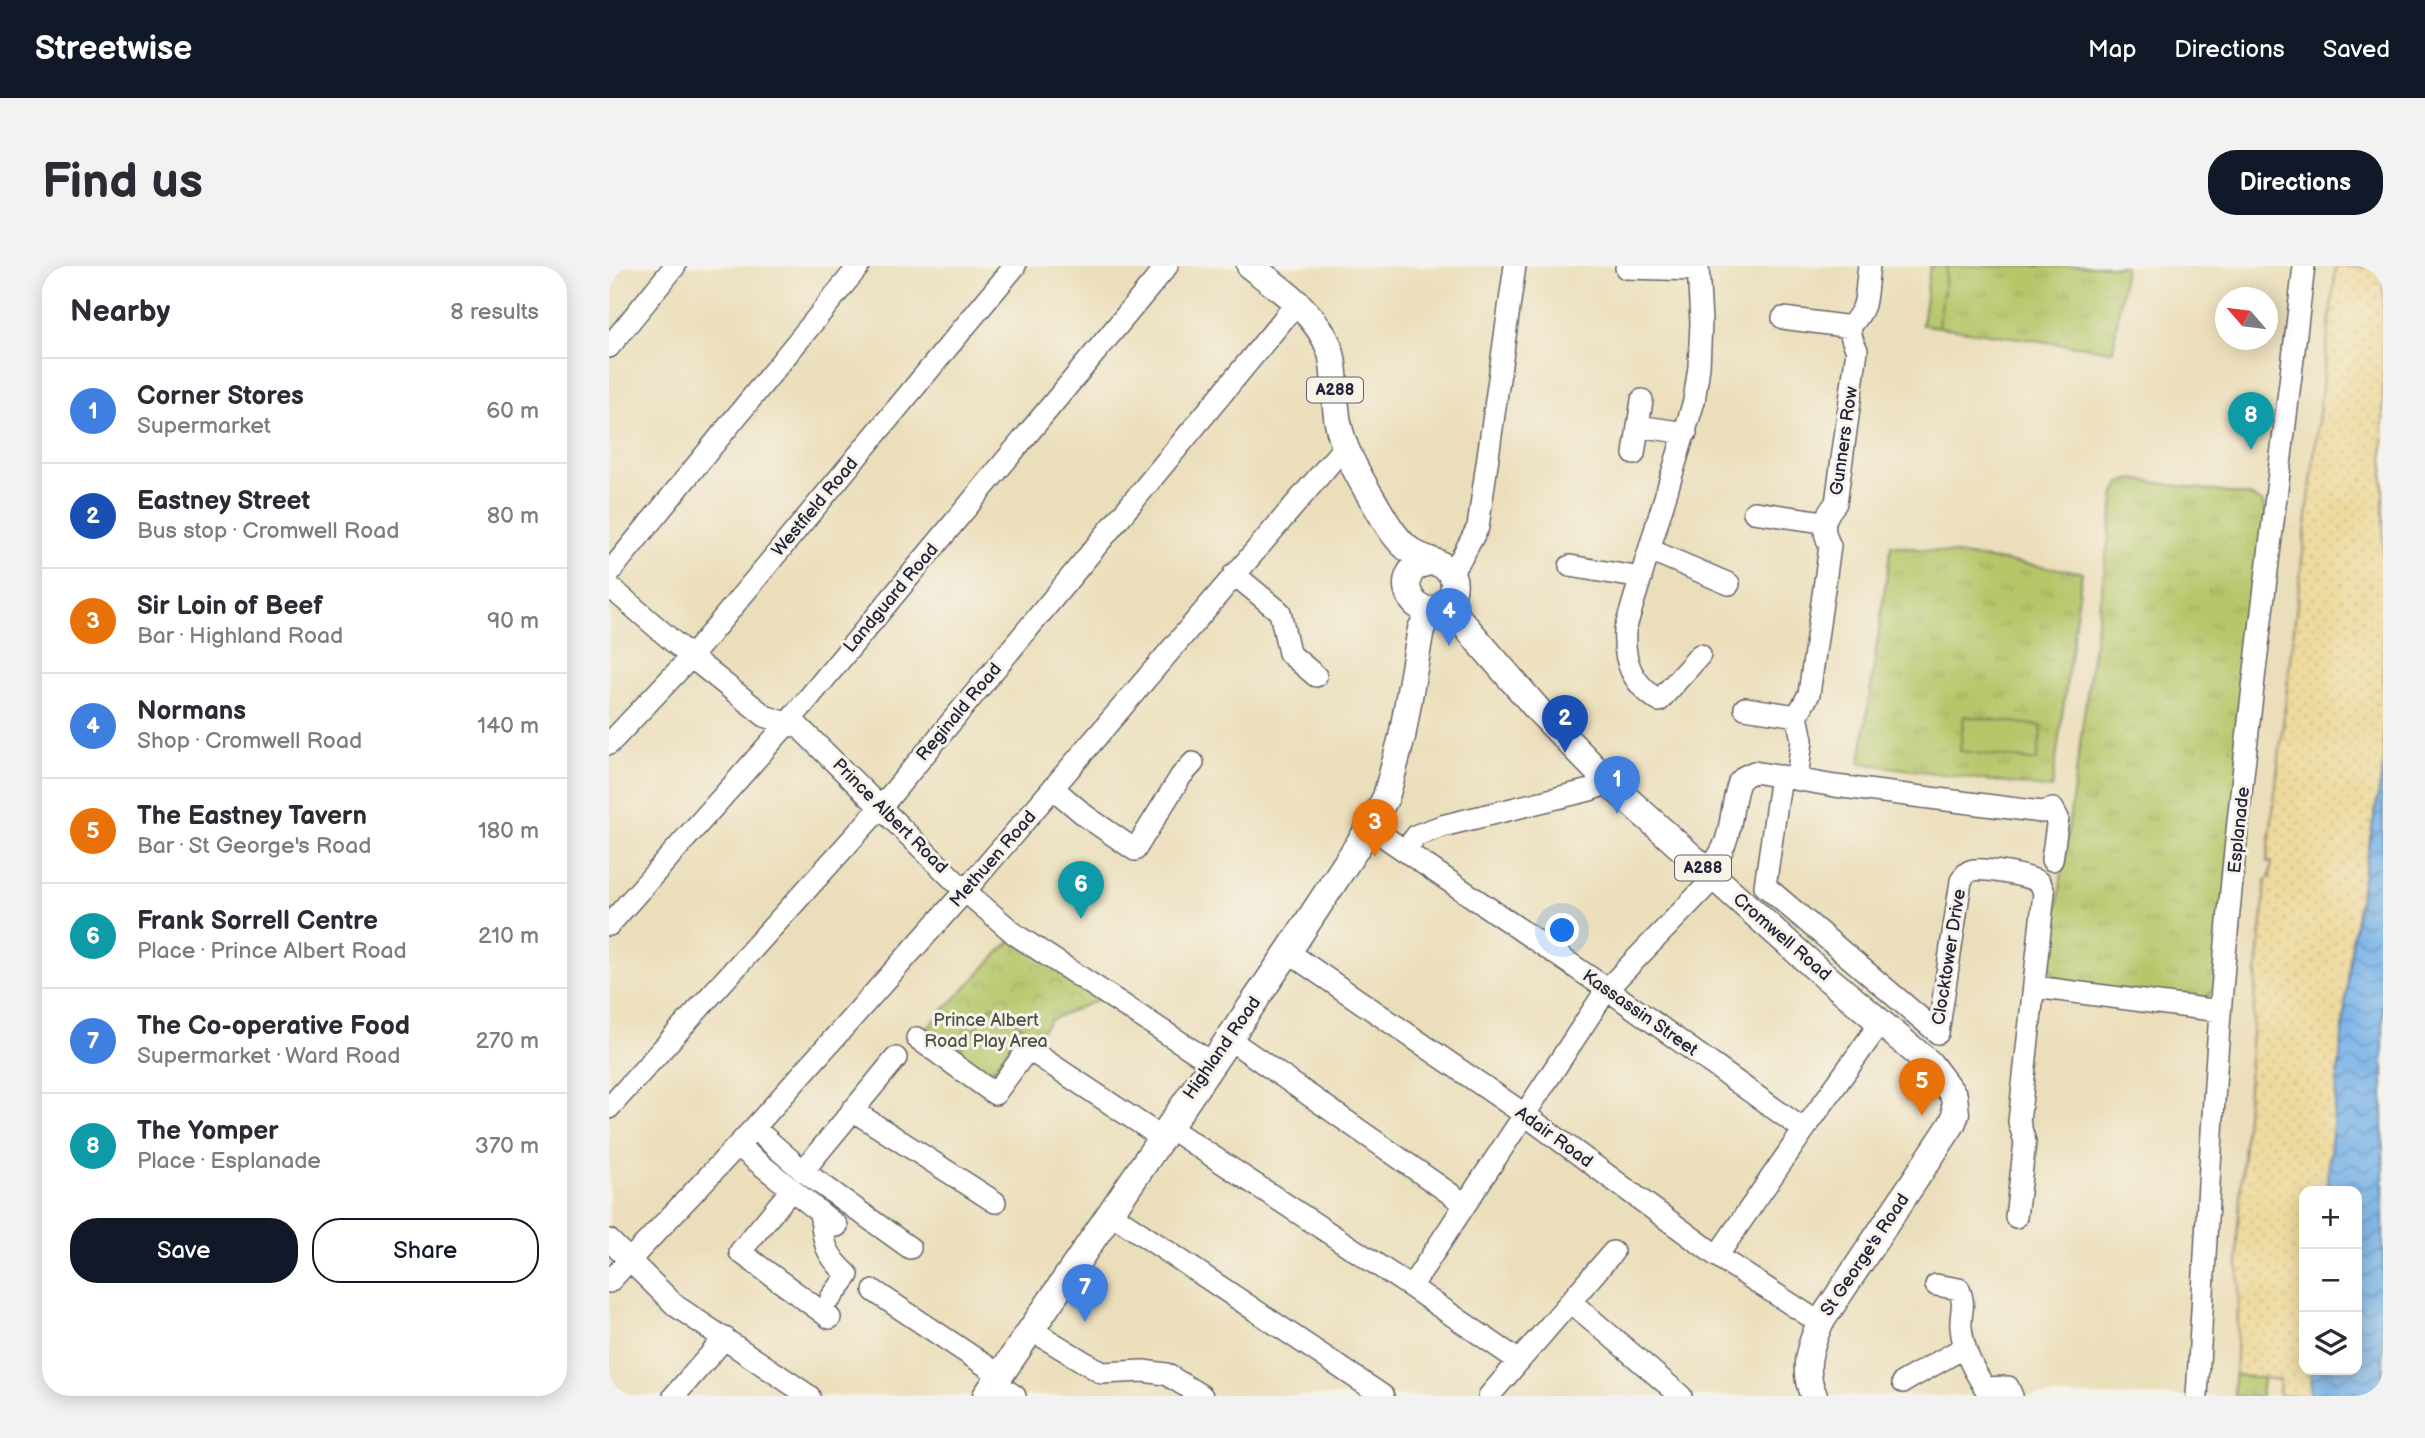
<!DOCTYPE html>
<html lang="en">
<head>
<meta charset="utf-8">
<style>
	:root { --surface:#fff; --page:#f2f2f3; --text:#2b2b33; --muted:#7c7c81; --line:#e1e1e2; --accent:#111827 }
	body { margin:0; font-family:"Balsamiq Sans",sans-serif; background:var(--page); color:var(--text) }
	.controls { position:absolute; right:21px; bottom:21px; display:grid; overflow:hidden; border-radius:14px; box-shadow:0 4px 18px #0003 }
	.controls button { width:63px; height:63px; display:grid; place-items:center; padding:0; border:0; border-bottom:2px solid var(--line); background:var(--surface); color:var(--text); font:35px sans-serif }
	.compass { position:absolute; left:1606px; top:21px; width:63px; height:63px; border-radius:50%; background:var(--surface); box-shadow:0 4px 18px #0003; rotate:298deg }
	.you { position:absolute; left:954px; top:665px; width:24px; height:24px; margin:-18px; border:5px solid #fff; border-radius:50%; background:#1a73e8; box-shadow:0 0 0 10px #1a73e833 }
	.badge { display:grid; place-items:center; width:46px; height:46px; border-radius:50%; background:var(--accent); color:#fff; font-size:23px; font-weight:700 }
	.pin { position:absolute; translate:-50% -58px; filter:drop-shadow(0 2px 4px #0008) }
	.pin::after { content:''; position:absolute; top:37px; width:24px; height:21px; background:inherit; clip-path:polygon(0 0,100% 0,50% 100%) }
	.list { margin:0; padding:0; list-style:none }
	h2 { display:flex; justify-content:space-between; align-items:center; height:91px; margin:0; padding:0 28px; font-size:30px }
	h2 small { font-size:23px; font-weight:400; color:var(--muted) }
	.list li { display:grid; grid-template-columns:46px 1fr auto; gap:21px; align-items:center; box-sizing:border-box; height:105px; padding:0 28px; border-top:2px solid var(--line) }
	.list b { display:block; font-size:26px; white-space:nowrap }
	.list p { margin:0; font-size:23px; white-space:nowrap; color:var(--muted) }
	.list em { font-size:23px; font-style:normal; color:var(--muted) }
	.actions { display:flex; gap:14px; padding:21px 28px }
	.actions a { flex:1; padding:16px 0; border:2px solid var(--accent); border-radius:28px; text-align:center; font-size:24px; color:var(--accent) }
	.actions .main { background:var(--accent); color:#fff }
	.icon { flex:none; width:38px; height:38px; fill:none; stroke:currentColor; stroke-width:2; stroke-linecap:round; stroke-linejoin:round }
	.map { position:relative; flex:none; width:1774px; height:1130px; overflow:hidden; border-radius:28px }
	header { display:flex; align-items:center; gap:42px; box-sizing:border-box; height:98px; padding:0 35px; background:var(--accent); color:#fff }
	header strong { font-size:33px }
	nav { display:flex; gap:38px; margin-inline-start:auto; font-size:24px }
	.intro { display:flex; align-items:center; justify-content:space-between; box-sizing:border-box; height:168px; padding:0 42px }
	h1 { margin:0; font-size:49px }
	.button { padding:18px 32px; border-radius:28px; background:var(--accent); color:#fff; font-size:24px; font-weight:700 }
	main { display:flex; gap:42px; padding:0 42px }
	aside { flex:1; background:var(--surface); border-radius:28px; box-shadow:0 4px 18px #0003 }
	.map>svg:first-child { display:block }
	.grass { fill:url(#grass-tufts); stroke:#6c7452; stroke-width:2 }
	.sand { fill:url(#sand-dots); stroke:#887e6c; stroke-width:2; fill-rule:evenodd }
	.park { fill:url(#park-crowns); stroke:#6c7452; stroke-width:2 }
	.garden { fill:#b6c669; stroke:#6c7452; stroke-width:2 }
	.water { fill:url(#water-waves); stroke:#4c6a92; stroke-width:2 }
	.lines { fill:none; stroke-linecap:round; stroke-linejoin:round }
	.minor-casing { stroke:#686467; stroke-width:24 }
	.major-casing { stroke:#686467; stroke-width:29 }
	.minor { stroke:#fff; stroke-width:21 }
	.major { stroke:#fff; stroke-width:26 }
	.labels { text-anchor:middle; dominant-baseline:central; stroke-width:6; stroke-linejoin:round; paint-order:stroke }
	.shield { fill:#f7f3e8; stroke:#62616f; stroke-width:2 }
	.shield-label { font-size:16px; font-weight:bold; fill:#22223b }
	.street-label { font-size:18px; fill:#22223b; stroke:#f7f3e8 }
	.park-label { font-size:18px; fill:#4e5349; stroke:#f7f3e8 }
</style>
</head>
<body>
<header>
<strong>Streetwise</strong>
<nav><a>Map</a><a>Directions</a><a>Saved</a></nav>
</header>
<div class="intro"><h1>Find us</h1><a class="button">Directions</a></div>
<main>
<aside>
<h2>Nearby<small>8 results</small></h2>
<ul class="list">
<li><span class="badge" style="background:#3f7fe0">1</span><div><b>Corner Stores</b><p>Supermarket</p></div><em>60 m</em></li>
<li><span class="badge" style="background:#1a4fb4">2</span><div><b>Eastney Street</b><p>Bus stop · Cromwell Road</p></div><em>80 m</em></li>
<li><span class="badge" style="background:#e8710a">3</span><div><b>Sir Loin of Beef</b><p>Bar · Highland Road</p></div><em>90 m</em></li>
<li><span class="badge" style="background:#3f7fe0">4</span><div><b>Normans</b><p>Shop · Cromwell Road</p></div><em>140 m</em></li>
<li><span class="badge" style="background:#e8710a">5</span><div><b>The Eastney Tavern</b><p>Bar · St George's Road</p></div><em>180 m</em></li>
<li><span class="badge" style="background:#0f9aa8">6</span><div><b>Frank Sorrell Centre</b><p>Place · Prince Albert Road</p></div><em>210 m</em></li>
<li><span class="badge" style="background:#3f7fe0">7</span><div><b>The Co-operative Food</b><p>Supermarket · Ward Road</p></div><em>270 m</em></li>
<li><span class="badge" style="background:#0f9aa8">8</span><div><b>The Yomper</b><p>Place · Esplanade</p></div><em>370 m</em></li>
</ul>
<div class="actions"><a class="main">Save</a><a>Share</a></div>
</aside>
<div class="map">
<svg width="1774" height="1130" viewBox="0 0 1774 1130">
	<defs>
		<pattern id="grass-tufts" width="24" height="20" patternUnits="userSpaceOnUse" patternTransform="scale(1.75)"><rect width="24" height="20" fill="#b6c669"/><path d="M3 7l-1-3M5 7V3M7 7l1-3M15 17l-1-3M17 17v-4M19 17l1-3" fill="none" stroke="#9caa5c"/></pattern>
		<pattern id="sand-dots" width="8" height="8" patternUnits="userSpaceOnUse" patternTransform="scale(1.75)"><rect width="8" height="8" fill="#eeda9e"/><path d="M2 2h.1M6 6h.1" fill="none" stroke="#ccbb89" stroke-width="1.8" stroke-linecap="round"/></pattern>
		<pattern id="park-crowns" width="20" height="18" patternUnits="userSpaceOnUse" patternTransform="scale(1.75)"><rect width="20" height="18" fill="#b6c669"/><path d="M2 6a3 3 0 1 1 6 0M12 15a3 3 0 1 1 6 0" fill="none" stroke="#9caa5c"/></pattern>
		<pattern id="water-waves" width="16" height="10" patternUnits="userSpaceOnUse" patternTransform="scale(1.75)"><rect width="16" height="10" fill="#77b2e8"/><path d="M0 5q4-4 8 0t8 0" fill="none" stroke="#6190bd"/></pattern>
	</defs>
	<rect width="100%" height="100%" fill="#f7f3e8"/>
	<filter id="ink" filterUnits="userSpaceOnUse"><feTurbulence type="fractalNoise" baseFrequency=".0143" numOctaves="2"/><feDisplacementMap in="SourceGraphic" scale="14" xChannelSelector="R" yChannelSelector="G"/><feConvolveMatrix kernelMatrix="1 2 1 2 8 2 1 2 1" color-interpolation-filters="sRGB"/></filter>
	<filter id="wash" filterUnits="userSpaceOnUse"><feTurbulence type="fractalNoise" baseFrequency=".00686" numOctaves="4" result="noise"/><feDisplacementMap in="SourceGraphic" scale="28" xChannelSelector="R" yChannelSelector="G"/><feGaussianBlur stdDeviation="1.57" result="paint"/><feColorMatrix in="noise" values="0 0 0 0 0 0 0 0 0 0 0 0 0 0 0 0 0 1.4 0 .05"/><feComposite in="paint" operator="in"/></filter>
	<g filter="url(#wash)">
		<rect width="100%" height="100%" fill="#ebdeba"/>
		<!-- grass -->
		<path class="grass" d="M1338,0H1516L1504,85L1329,61Z
			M1523,213L1641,230L1653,236L1659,250L1606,717L1600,730L1586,735L1453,716L1444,708L1440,699L1506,227L1511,217Z
			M1282,279L1473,306L1443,523L1251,497Z"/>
		<!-- sand -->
		<path class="sand" d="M1727,0H1774V1130H1670L1671,1114L1654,1112L1652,1130H1625L1630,1022L1628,973L1646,726L1657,614L1661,610L1663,596H1658ZM1695,925H1748V1104H1695Z"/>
		<!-- park -->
		<path class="park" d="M407,669L498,730L441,754L386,828L308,772Z
			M1625,1109L1654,1112L1652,1130H1625Z"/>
		<!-- garden -->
		<path class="garden" d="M1321,0H1338L1329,61L1313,59Z
			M1355,450L1433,460L1428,495L1351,485Z
			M384,739L414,761L378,811L347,789Z"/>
		<!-- water -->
		<path class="water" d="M1774,500V1130H1701L1702,1104H1748V925H1717L1743,674Z"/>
	</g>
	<g filter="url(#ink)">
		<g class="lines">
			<!-- minor casing -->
			<g class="minor-casing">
				<path id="minor" d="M1089,0L1092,56L1090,101L1085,135L1016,364C1014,396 1023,417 1050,435L1091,389
					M1017,2L1088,4
					M1174,52L1242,61
					M0,81L66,0
					M1029,160L1077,167
					M1025,188L1033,134
					M1145,246L1214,256
					M1041,284L1120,318
					M961,300L1032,312
					M0,307L250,0
					M841,307L853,291L869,261L906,0
					M625,308L671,346L680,387L707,410
					M0,320L82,391L156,450L191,462L356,625L407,669L603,797
					M1136,442L1188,450
					M0,478L82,391L406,0
					M1172,510L1156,620L1329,767L1352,615C1355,610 1358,605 1364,604C1374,602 1425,610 1431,617C1433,620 1434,624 1435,627L1410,856L1416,876L1407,951
					M1188,513L1193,474L1188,450L1200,428L1221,280C1212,262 1214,252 1227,237L1248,84C1233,55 1248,60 1255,39C1258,27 1258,12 1260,0
					M445,523L478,551L526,584L572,510L584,497
					M761,561L998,723L1195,864
					M796,584L808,569L833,560L981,524L1000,517
					M1097,605C1127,576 1118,551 1130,516L1136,510L1145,506L1226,520L1433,546L1444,543L1449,552L1443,594
					M0,659L178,458L558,0
					M679,686L915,848L1108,990L1211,1057
					M1426,721L1611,745
					M308,772L386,828L419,783L552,871
					M620,773L856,938
					M0,842L272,541L687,38
					M243,844L386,936
					M559,861L802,1021L910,1095
					M145,862L194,905L301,982
					M129,880L228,960
					M194,905L287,792
					M183,923L131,986L221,1052
					M211,946C215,977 215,987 239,1009L222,1032
					M501,947L774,1130
					M0,974L67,1040L200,1130
					M1108,990L1195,864L1272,756
					M0,1016L145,862L356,625L735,181
					M1327,1019L1350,1023C1357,1041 1351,1044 1352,1061C1354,1085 1364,1103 1376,1122L1399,1121L1403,1130
					M802,1021L998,723L1105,612
					M265,1025L391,1109
					M962,1036L1072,1130
					M421,1063L493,1107L534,1105L557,1108L593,1130
					M1294,1116L1356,1081
					M386,1117L406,1130
					M65,1130L116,1072
					M880,1130L1004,986
					M1588,1130C1596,1003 1601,876 1611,748C1631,498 1666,249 1695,0"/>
			</g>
			<!-- major casing -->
			<g class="major-casing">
				<path id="major" d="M641,0C670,22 708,47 721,84C727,102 725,123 727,142C729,173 744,200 759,226C772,246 783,272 803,286C814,294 832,295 840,305C848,315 845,325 840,335C808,367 774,302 822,296
					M837,338L930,445L1000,517L1210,705L1320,797L1345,830L1347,848L1343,858L1211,1057C1200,1082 1193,1104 1205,1130
					M377,1130L679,686L761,561L777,531L793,471L812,363L818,352L826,343"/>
			</g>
			<!-- minor -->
			<use href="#minor" class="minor"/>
			<!-- major -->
			<use href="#major" class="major"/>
		</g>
	</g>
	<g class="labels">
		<!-- shield labels -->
		<g class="shield">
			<rect x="698" y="111.5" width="56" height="25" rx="5"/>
			<rect x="1066" y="589.5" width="56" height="25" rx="5"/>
		</g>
		<g class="shield-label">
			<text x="726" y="124">A288</text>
			<text x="1094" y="602">A288</text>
		</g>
		<!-- street labels -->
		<g class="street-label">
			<text transform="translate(1235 175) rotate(-82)">Gunners Row</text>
			<text transform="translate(206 241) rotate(-50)">Westfield Road</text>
			<text transform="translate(282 332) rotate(-50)">Landguard Road</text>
			<text transform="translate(350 446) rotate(-50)">Reginald Road</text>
			<text transform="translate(281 550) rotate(45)">Prince Albert Road</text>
			<text transform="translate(1630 564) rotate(-84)">Esplanade</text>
			<text transform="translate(384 593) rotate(-49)">Methuen Road</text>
			<text transform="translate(1173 671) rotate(41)">Cromwell Road</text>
			<text transform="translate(1340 691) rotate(-81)">Clocktower Drive</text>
			<text transform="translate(1031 747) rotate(35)">Kassassin Street</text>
			<text transform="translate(613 782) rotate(-55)">Highland Road</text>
			<text transform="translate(945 871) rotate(36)">Adair Road</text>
			<text transform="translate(1256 989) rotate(-56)">St George's Road</text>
		</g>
		<!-- park labels -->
		<g class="park-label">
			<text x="377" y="754">Prince Albert<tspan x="377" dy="21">Road Play Area</tspan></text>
		</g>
	</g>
</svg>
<div class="controls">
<button>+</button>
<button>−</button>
<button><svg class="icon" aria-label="layers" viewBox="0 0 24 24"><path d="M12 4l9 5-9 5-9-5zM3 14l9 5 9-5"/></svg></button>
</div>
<svg class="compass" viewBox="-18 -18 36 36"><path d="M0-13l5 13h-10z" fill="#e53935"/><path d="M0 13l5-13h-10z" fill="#7c7c81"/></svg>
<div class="you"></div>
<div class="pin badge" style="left:1008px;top:548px;background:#3f7fe0">1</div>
<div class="pin badge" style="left:956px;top:487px;background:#1a4fb4">2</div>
<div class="pin badge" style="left:766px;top:591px;background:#e8710a">3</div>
<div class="pin badge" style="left:840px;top:380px;background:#3f7fe0">4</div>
<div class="pin badge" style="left:1313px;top:850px;background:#e8710a">5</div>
<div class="pin badge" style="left:472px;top:653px;background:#0f9aa8">6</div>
<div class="pin badge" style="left:476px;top:1056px;background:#3f7fe0">7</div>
<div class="pin badge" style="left:1642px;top:184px;background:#0f9aa8">8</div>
</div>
</main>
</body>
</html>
